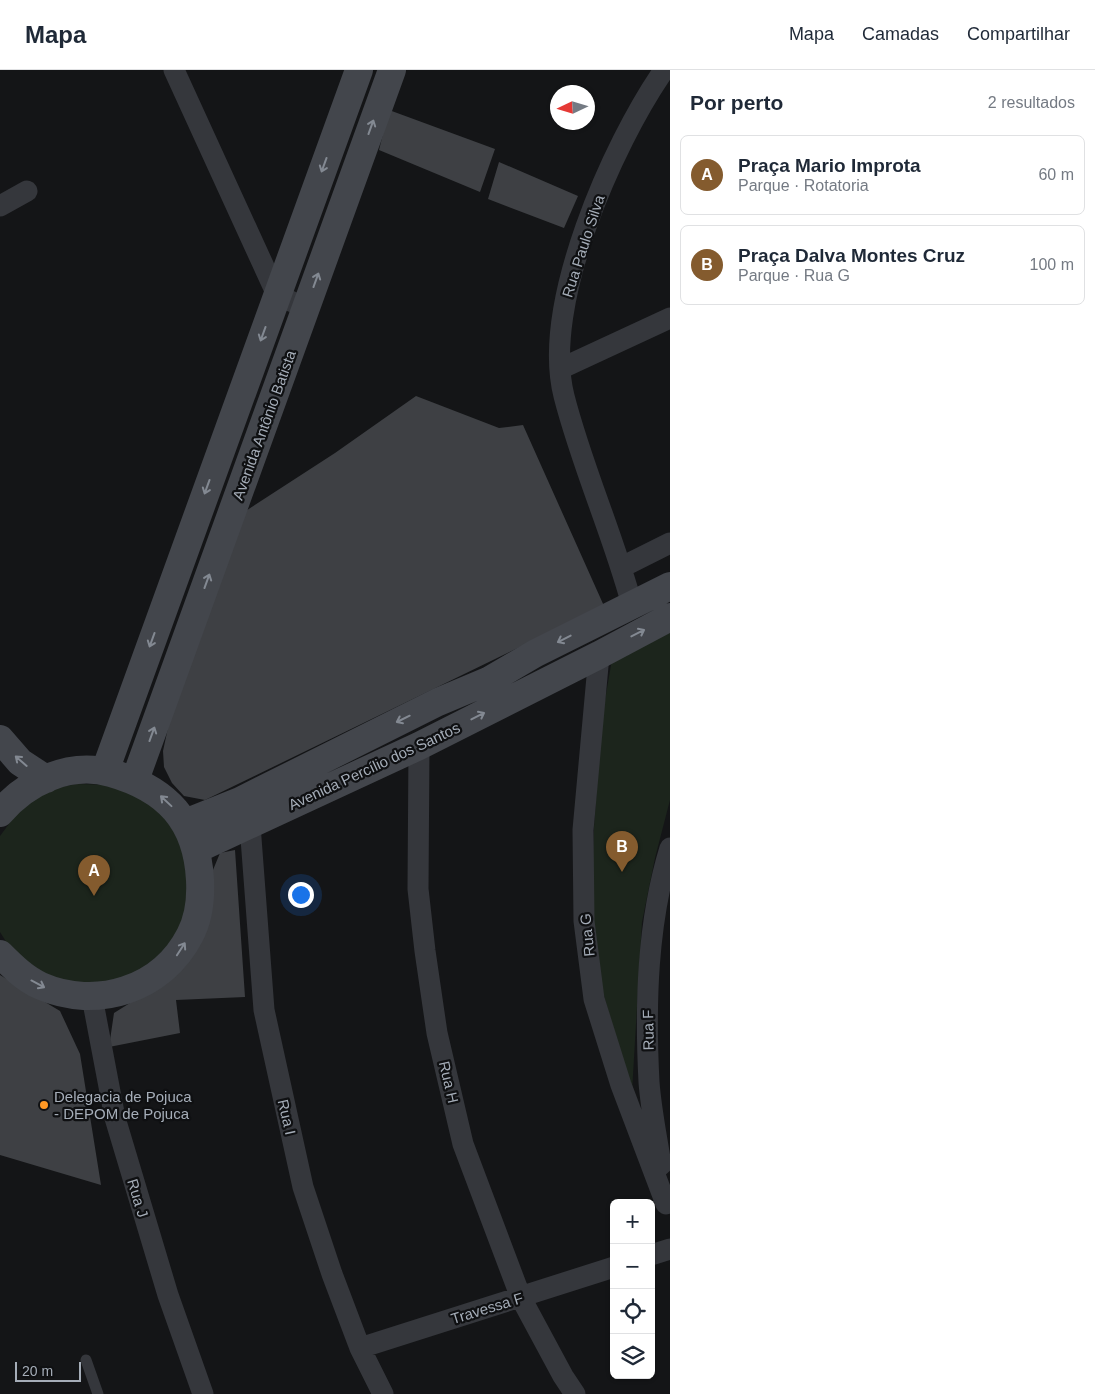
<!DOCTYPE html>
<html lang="pt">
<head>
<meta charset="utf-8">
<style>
	:root { --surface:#fff; --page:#f6f6f7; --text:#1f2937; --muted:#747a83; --line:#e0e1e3; --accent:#845b2e }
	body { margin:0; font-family:Helvetica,sans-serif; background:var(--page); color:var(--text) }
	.controls { position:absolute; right:15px; bottom:15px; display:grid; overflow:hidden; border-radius:8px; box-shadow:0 1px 4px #0004 }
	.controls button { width:45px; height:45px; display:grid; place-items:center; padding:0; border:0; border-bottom:1px solid var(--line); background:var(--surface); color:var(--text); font:25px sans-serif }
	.compass { position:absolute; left:550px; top:15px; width:45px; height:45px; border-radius:50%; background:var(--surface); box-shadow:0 1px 4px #0004; rotate:266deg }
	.scale { position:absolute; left:15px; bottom:12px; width:66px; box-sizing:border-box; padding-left:5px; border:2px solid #a5adb8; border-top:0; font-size:14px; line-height:18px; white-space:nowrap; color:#a5adb8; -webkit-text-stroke:4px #0f1012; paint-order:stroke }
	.you { position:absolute; left:300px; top:824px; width:18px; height:18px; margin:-12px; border:4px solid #fff; border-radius:50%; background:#1a73e8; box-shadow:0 0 0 8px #1a73e833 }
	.badge { display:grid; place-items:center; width:32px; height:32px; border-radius:50%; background:var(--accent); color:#fff; font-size:16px; font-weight:700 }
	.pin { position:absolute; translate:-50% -41px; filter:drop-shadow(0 1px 2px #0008) }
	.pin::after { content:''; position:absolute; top:26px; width:18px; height:15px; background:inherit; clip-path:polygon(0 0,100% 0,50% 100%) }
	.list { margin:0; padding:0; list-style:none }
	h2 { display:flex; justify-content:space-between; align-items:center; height:65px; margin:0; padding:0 20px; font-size:21px }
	h2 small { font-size:16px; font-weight:400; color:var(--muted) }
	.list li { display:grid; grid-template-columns:32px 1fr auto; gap:15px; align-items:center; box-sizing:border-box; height:80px; margin:0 10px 10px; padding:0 10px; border:1px solid var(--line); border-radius:8px }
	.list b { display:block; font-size:19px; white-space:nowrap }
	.list p { margin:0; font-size:16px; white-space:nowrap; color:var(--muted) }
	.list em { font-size:16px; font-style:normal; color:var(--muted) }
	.icon { flex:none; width:28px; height:28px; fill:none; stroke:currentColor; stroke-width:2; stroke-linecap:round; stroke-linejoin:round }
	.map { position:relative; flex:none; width:670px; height:1324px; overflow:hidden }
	header { display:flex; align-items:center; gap:30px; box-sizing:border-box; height:70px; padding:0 25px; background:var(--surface); border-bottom:1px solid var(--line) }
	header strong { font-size:24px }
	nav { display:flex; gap:28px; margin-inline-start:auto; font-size:18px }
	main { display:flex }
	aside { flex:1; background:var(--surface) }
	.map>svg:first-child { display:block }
	.park { fill:#1c251c }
	.building { fill:#3e4044 }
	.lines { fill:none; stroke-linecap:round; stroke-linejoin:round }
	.lane { stroke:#35373c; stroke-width:11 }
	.street { stroke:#35373c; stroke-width:21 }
	.secondary { stroke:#43464c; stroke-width:28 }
	.oneway { stroke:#838992 }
	.poi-dot { fill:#ff9824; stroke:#0f1012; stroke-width:2 }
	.labels { text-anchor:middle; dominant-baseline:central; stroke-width:4.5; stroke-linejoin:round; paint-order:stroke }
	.street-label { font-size:15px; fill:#a5adb8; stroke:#0f1012 }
	.poi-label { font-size:15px; fill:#a5adb8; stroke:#0f1012; text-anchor:start }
</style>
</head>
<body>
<header>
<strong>Mapa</strong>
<nav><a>Mapa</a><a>Camadas</a><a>Compartilhar</a></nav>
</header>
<main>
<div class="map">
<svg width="670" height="1324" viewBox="0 0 670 1324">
	<rect width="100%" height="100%" fill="#141517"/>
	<!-- park -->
	<path class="park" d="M670,560V730L655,788L642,852L632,1022L602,919L593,874L592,817L594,757L602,648L612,589Z
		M77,714L117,715L162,742L176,763L185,786L188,812L187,840L178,862L165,881L127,909L87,917L42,906L10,878L0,862V766L17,743L38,725L55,718Z"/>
	<!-- building -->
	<path class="building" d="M389,40L495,79L480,122L379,80Z
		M499,92L578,126L564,158L488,129Z
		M416,326L499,358L523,355L604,536L205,730L184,726L172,713L164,697L163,681L174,630L238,446L335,383Z
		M235,780L245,927L176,930L180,963L109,977L114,943L170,908L207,841L213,800L220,783Z
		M0,905L60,941L80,984L101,1115L0,1085Z"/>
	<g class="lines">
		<!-- lane -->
		<path class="lane" d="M86,1290L98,1324"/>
		<!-- street -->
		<path class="street" d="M174,0L277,225L306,238
			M0,136L27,121
			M560,299L670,248
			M622,497L670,473
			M632,535C613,464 582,397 564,326C541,235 612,75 664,0
			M599,585L583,760L584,851L594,929L621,1015L666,1134
			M419,676L418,819L425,881L437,963L463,1074L521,1228L563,1306L575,1324
			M245,743L250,755L264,940L303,1117L332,1204L360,1278L383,1324
			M92,927L115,1048L168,1225L203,1324
			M661,1095C657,1068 651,1040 649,1012C645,935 647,853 670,778
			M651,1185L670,1179
			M360,1278L614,1197"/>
		<!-- secondary -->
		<path class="secondary" d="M0,669L20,692L46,709
			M105,701L359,0
			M135,710L392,0
			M0,743C26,712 70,691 111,703C167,719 197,751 200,810C201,829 199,848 190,865C162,920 96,940 41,916C25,909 12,896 0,884
			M185,753L240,731L438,632L488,611L536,583L670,516
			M197,779L419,676L599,585L670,547"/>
	</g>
	<!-- one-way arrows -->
	<defs><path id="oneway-shaft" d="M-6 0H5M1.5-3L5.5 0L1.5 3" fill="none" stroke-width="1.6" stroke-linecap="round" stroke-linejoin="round" transform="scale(1.25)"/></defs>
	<g class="oneway">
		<use href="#oneway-shaft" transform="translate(371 57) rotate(-70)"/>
		<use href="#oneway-shaft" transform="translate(324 95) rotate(110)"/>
		<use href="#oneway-shaft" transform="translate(316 210) rotate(-70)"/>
		<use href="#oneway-shaft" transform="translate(263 264) rotate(110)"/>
		<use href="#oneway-shaft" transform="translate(207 417) rotate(110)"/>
		<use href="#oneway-shaft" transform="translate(207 511) rotate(-70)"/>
		<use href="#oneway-shaft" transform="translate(638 563) rotate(-27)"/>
		<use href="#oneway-shaft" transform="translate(564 569) rotate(153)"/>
		<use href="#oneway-shaft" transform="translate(152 570) rotate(110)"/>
		<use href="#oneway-shaft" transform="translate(478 646) rotate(-27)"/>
		<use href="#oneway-shaft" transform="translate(403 649) rotate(154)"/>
		<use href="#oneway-shaft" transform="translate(152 664) rotate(-70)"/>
		<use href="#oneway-shaft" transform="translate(21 691) rotate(-139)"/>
		<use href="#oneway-shaft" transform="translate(166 731) rotate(-137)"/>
		<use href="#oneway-shaft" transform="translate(181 879) rotate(-57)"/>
		<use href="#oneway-shaft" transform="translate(38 914) rotate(28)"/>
	</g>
	<!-- markers -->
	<circle class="poi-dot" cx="44" cy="1035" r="5"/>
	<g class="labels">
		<!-- street labels -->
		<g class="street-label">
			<text transform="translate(583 176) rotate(-72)">Rua Paulo Silva</text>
			<text transform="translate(264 355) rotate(-70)">Avenida Antônio Batista</text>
			<text transform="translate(374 696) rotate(-25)">Avenida Percílio dos Santos</text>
			<text transform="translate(587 865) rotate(-96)">Rua G</text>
			<text transform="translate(648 960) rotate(-91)">Rua F</text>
			<text transform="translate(449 1012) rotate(77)">Rua H</text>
			<text transform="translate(287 1047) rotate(77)">Rua I</text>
			<text transform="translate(138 1128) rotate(73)">Rua J</text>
			<text transform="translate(487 1238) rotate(-17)">Travessa F</text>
		</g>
		<!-- poi labels -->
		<g class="poi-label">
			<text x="54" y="1026">Delegacia de Pojuca<tspan x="54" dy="17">- DEPOM de Pojuca</tspan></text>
		</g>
	</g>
</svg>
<div class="controls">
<button>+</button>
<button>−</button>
<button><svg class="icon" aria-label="locate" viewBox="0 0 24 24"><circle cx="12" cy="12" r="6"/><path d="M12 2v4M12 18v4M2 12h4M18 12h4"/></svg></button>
<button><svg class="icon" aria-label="layers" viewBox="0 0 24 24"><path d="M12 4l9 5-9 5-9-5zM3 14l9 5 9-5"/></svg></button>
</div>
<svg class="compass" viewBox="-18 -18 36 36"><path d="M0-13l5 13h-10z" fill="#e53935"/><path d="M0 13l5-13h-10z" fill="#747a83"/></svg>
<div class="scale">20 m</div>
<div class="you"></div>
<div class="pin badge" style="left:94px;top:826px">A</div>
<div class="pin badge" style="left:622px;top:802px">B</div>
</div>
<aside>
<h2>Por perto<small>2 resultados</small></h2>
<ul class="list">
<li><span class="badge">A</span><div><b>Praça Mario Improta</b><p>Parque · Rotatoria</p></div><em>60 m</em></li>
<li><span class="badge">B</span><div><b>Praça Dalva Montes Cruz</b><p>Parque · Rua G</p></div><em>100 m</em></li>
</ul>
</aside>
</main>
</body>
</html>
